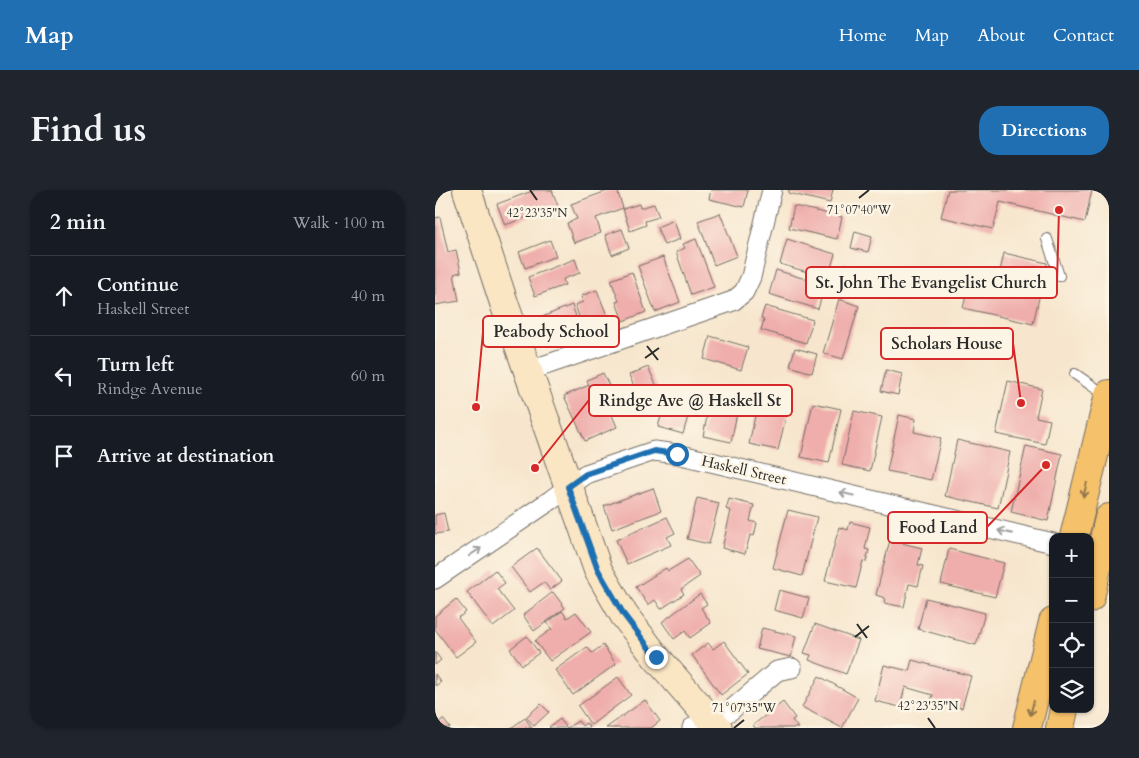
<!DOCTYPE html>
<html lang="en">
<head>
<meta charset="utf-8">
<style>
	:root { --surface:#171b24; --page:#20242c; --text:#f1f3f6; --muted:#9ea1a6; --line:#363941; --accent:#1f6fb2 }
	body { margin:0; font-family:Cardo,serif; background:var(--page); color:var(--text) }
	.controls { position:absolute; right:15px; bottom:15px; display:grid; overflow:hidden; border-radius:10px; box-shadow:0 1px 4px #0004 }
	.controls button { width:45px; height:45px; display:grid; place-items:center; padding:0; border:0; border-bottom:1px solid var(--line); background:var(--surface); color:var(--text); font:25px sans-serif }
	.stop { position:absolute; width:15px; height:15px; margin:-11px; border:4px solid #1f6fb2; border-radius:50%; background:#fff }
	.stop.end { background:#1f6fb2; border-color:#fff; box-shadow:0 1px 5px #0008 }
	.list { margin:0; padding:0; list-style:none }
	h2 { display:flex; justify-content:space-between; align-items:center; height:65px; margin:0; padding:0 20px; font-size:21px }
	h2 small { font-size:16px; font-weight:400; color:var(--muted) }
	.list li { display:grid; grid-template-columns:32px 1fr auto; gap:15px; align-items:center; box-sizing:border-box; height:80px; padding:0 20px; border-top:1px solid var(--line) }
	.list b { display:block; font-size:19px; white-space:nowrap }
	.list p { margin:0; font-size:16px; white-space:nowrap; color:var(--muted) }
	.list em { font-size:16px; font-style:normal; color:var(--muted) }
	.icon { flex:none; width:28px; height:28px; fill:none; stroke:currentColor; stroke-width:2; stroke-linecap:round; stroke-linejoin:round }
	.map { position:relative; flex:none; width:674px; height:538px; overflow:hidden; border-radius:20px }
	header { display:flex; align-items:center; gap:30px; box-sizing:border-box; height:70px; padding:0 25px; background:var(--accent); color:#fff }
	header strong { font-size:24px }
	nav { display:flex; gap:28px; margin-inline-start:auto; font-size:18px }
	.intro { display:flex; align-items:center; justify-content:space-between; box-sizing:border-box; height:120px; padding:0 30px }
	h1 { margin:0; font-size:35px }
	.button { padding:12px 22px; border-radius:20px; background:var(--accent); color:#fff; font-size:18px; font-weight:700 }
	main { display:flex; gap:30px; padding:0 30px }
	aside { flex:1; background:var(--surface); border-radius:20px; box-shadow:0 1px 4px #0004 }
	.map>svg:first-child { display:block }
	.building { fill:#efaeac }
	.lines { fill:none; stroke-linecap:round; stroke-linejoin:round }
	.lane-casing { stroke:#726c64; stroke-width:12 }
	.street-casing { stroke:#726c64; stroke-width:21 }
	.secondary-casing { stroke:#726c64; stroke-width:30 }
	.primary-casing { stroke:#726c64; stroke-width:30 }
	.lane { stroke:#fff; stroke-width:10 }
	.street { stroke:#fff; stroke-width:19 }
	.secondary { stroke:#fbe6c4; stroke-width:28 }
	.primary { stroke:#f5c16b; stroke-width:28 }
	.oneway { stroke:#90764b }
	.oneway2 { stroke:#a0a0a0 }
	.route { stroke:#1f6fb2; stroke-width:6 }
	.ticks { fill:none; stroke:#2b2b2b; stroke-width:2 }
	.labels { text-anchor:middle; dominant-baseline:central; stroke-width:5; stroke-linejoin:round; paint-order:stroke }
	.street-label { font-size:15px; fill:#2b2b2b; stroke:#fcf5e5 }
	.ticks-label { font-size:12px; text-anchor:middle; fill:#2b2b2b; stroke:#fcf5e5; stroke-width:5; stroke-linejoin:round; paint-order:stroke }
	.leader { fill:none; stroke:#d62828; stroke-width:2 }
	.callout-dot { fill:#d62828; stroke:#fcf5e5; stroke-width:2 }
	.callout { fill:#fcf5e5; stroke:#d62828; stroke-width:2 }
	.callout-label { font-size:16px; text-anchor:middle; font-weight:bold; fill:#2b2b2b }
</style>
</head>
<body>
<header>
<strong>Map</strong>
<nav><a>Home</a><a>Map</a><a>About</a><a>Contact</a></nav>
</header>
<div class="intro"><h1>Find us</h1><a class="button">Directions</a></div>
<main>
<aside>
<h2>2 min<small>Walk · 100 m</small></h2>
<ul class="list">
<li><svg class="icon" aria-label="ahead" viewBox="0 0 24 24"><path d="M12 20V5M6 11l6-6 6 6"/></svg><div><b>Continue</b><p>Haskell Street</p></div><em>40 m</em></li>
<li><svg class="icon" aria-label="left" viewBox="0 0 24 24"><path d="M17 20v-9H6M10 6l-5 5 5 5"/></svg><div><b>Turn left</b><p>Rindge Avenue</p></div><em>60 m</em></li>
<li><svg class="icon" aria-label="arrive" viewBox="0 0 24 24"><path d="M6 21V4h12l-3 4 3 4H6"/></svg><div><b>Arrive at destination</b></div></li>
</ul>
</aside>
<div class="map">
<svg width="674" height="538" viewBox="0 0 674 538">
	<rect width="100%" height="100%" fill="#fcf5e5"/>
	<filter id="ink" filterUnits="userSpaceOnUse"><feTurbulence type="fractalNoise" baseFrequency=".02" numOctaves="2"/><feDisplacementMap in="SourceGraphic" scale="10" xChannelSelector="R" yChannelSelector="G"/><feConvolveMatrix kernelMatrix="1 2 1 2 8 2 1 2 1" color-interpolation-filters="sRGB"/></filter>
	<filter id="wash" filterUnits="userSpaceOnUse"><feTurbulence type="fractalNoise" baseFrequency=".0096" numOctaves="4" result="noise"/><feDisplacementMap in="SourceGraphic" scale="20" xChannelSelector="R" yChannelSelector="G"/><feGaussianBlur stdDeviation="1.12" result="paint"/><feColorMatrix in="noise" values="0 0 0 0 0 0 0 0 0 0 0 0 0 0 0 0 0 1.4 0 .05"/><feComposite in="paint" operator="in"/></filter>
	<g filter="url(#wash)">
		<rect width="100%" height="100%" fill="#f7e6cd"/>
		<g id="blocks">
			<!-- building -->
			<path class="building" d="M100,0H117L123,16L70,35L62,14Z
				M175,0H182L188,18L161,28L166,43L139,53L132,33L142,29L136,14Z
				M276,0H313L309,17L274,9Z
				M354,0H398L395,13L353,3Z
				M513,0H657L650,32L565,12L558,39L506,27Z
				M204,14L205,18L219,14L224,27L210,31L211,35L195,41L188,19Z
				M359,16L407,27L402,49L354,38Z
				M285,23L302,66L279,75L263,31Z
				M5,27L13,62L21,60L26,82L19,84L24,111L0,115V28Z
				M239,30L245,49L229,55L222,37Z
				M187,39L194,58L177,65L170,45Z
				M420,41L437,46L433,62L416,58Z
				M261,49L279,97L256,105L241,62L250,58L248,54Z
				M352,49L400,64L393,88L345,74Z
				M115,50L121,66L90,78L84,62Z
				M569,63L612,73L598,134L528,118L536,85L563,91Z
				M228,67L245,112L220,122L203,76Z
				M140,69L145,83L128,89L130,95L100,106L93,87Z
				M409,74L429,78L425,96L405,92Z
				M341,80L390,95L383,119L334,104Z
				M197,82L211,122L188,131L181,112L184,111L176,90Z
				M162,100L175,133L147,143L143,132H146L140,115L148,112L146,106Z
				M404,109L424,116L408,169L388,163Z
				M137,115L143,132L113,144L107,127Z
				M330,116L378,130L371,153L326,140L329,129L326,128Z
				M275,146L313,157L306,180L269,169Z
				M360,158L382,164L377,183L355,176Z
				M213,177L224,201L205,210L194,185Z
				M451,180L467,184L463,205L446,201Z
				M168,183L179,206L155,217L158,225L174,218L182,237L150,251L129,206L154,195L152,190Z
				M573,191L607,199L601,227L615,230L610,254L561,244Z
				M278,198L306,204L296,252L268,246Z
				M232,205L257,212L248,244L223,237Z
				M337,210L354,214L343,260L314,254L321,221L334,224Z
				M378,213L406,219L394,273L366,267Z
				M419,221L447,227L435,281L407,275Z
				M464,225L481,229L479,242L506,248L496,290L452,281Z
				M522,250L575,262L563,318L510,306Z
				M591,256L627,264L613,331L576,322Z
				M218,298L226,321L177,339L169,316Z
				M262,308L284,313L274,354L252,349Z
				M294,309L319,315L315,331L322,333L319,346L315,345L310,364L287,358L296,321L291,319Z
				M353,320L382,327L367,386L338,378Z
				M9,323L13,342L0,344V325Z
				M232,327L240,343L232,347L236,355L192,374L181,350Z
				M415,332L435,337L430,359L434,360L431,372L428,371L421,398L390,391L404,337L413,340Z
				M455,350L487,358L483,375L488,376L483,396L474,394L469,417L449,413L450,408L441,405Z
				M102,358L127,391L115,400L109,392L95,402L76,377Z
				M514,359L569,373L560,407L506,394Z
				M253,369L265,386L246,399L249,404L226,419L220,410L213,415L201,397L231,378L233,381Z
				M60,380L70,393L62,399L79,421L58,437L32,402Z
				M344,400L374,408L368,428L339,420Z
				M118,402L130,418L99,441L88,425Z
				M265,404L272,414L266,418L276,433L255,448L250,441L239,449L227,432Z
				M491,408L550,423L541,455L483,439Z
				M21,409L31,422L23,428L41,452L21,467L0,439V426Z
				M127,421L132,428L141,422L156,442L115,471L100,451L117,439L112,433Z
				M380,434L424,450L411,484L374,470L376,465L369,463Z
				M327,438L361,446L356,467L322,459Z
				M92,446L104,463L87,475L75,459Z
				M289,451L313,484L286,505L257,465L273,453L278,459Z
				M168,455L181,474L138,505L120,480L152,457L157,463Z
				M0,462L6,470L0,475Z
				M477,470L536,486L527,518L496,510L498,505L470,497L465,517L440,511L449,475L474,481Z
				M0,484L6,492L0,496Z
				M384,486L423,508L407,538L367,517Z
				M183,487L196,505L156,535L143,516Z
				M210,510L225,531L216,538H171Z
				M348,512L360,528L357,530L363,538H320L318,535Z
				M106,514L114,522L99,536L91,527Z
				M90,528L97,538H76Z
				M8,529L15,538H0V535Z
				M125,529L132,538H115L114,537Z
				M143,531L147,536L151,533L155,538H132Z"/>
		</g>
	</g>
	<g filter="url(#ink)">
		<use href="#blocks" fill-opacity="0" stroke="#726c64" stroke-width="1"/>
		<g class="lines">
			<!-- lane casing -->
			<g class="lane-casing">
				<path id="lane" d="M612,49L624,86
					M640,184L672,206"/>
			</g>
			<!-- street casing -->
			<g class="street-casing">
				<path id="street" d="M93,181L298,111L309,102L316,87L337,0
					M0,389L116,310L151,284L219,261L242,264L618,353
					M257,538L295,521L342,481L357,478"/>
			</g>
			<!-- secondary casing -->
			<g class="secondary-casing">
				<path id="secondary" d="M32,0L70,116L163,380L189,425L221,467L283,538"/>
			</g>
			<!-- primary casing -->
			<g class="primary-casing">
				<path id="primary" d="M639,347L674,204
					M655,408L674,328
					M592,538L618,432
					M625,538L629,519"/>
			</g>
			<!-- lane -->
			<use href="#lane" class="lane"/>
			<!-- street -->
			<use href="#street" class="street"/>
			<!-- secondary -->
			<use href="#secondary" class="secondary"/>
			<!-- primary -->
			<use href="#primary" class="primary"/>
		</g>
		<!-- one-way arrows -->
		<defs><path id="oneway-shaft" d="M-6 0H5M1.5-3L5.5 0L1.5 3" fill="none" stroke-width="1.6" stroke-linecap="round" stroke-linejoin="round" transform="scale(1.25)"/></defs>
		<g class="oneway">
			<use href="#oneway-shaft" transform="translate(650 300) rotate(104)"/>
			<use href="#oneway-shaft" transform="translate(597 518) rotate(104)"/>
		</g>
		<g class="oneway2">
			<use href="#oneway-shaft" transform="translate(412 304) rotate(-167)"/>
			<use href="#oneway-shaft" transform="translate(570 342) rotate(-167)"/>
			<use href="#oneway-shaft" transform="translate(40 362) rotate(-34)"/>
		</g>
	</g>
	<g class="lines" filter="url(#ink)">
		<!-- route -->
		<path class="route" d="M221,467L189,425L163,380L133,297L151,284L219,261L242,264"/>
	</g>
	<!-- ticks -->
	<path class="ticks" d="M95,0L102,10M424,8L434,0M212,156L223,170M210,168L224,158M422,434L432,448M420,447L434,436M493,528L500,538M299,538L309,530"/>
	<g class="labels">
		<!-- street labels -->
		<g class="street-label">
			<text transform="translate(309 280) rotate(13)">Haskell Street</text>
		</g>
	</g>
	<g class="ticks-label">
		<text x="424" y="24">71°07'40"W</text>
		<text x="102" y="27">42°23'35"N</text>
		<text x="493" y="520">42°23'35"N</text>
		<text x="309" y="522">71°07'35"W</text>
	</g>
	<!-- callouts -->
	<path class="leader" d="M624 20L622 92M41 217L48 142M586 213L578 153M100 278L154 210M611 275L552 337"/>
	<g class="callout-dot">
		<circle cx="624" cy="20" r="5"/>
		<circle cx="41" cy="217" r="5"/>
		<circle cx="586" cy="213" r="5"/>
		<circle cx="100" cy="278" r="5"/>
		<circle cx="611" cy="275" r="5"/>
	</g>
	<g class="callout">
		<rect x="371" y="77" width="251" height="31" rx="5"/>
		<rect x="48" y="126" width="136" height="31" rx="5"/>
		<rect x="446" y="138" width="132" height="31" rx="5"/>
		<rect x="154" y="195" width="203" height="31" rx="5"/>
		<rect x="453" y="322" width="99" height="31" rx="5"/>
	</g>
	<g class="callout-label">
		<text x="496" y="98">St. John The Evangelist Church</text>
		<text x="116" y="147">Peabody School</text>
		<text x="512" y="159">Scholars House</text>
		<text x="255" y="216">Rindge Ave @ Haskell St</text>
		<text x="503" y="343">Food Land</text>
	</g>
</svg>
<div class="controls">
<button>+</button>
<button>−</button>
<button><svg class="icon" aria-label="locate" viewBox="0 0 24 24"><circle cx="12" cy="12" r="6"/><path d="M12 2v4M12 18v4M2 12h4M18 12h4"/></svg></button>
<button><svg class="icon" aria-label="layers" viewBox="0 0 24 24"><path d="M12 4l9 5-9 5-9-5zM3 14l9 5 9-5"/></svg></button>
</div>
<div class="stop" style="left:242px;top:264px"></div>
<div class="stop end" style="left:221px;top:467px"></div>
</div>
</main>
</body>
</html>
